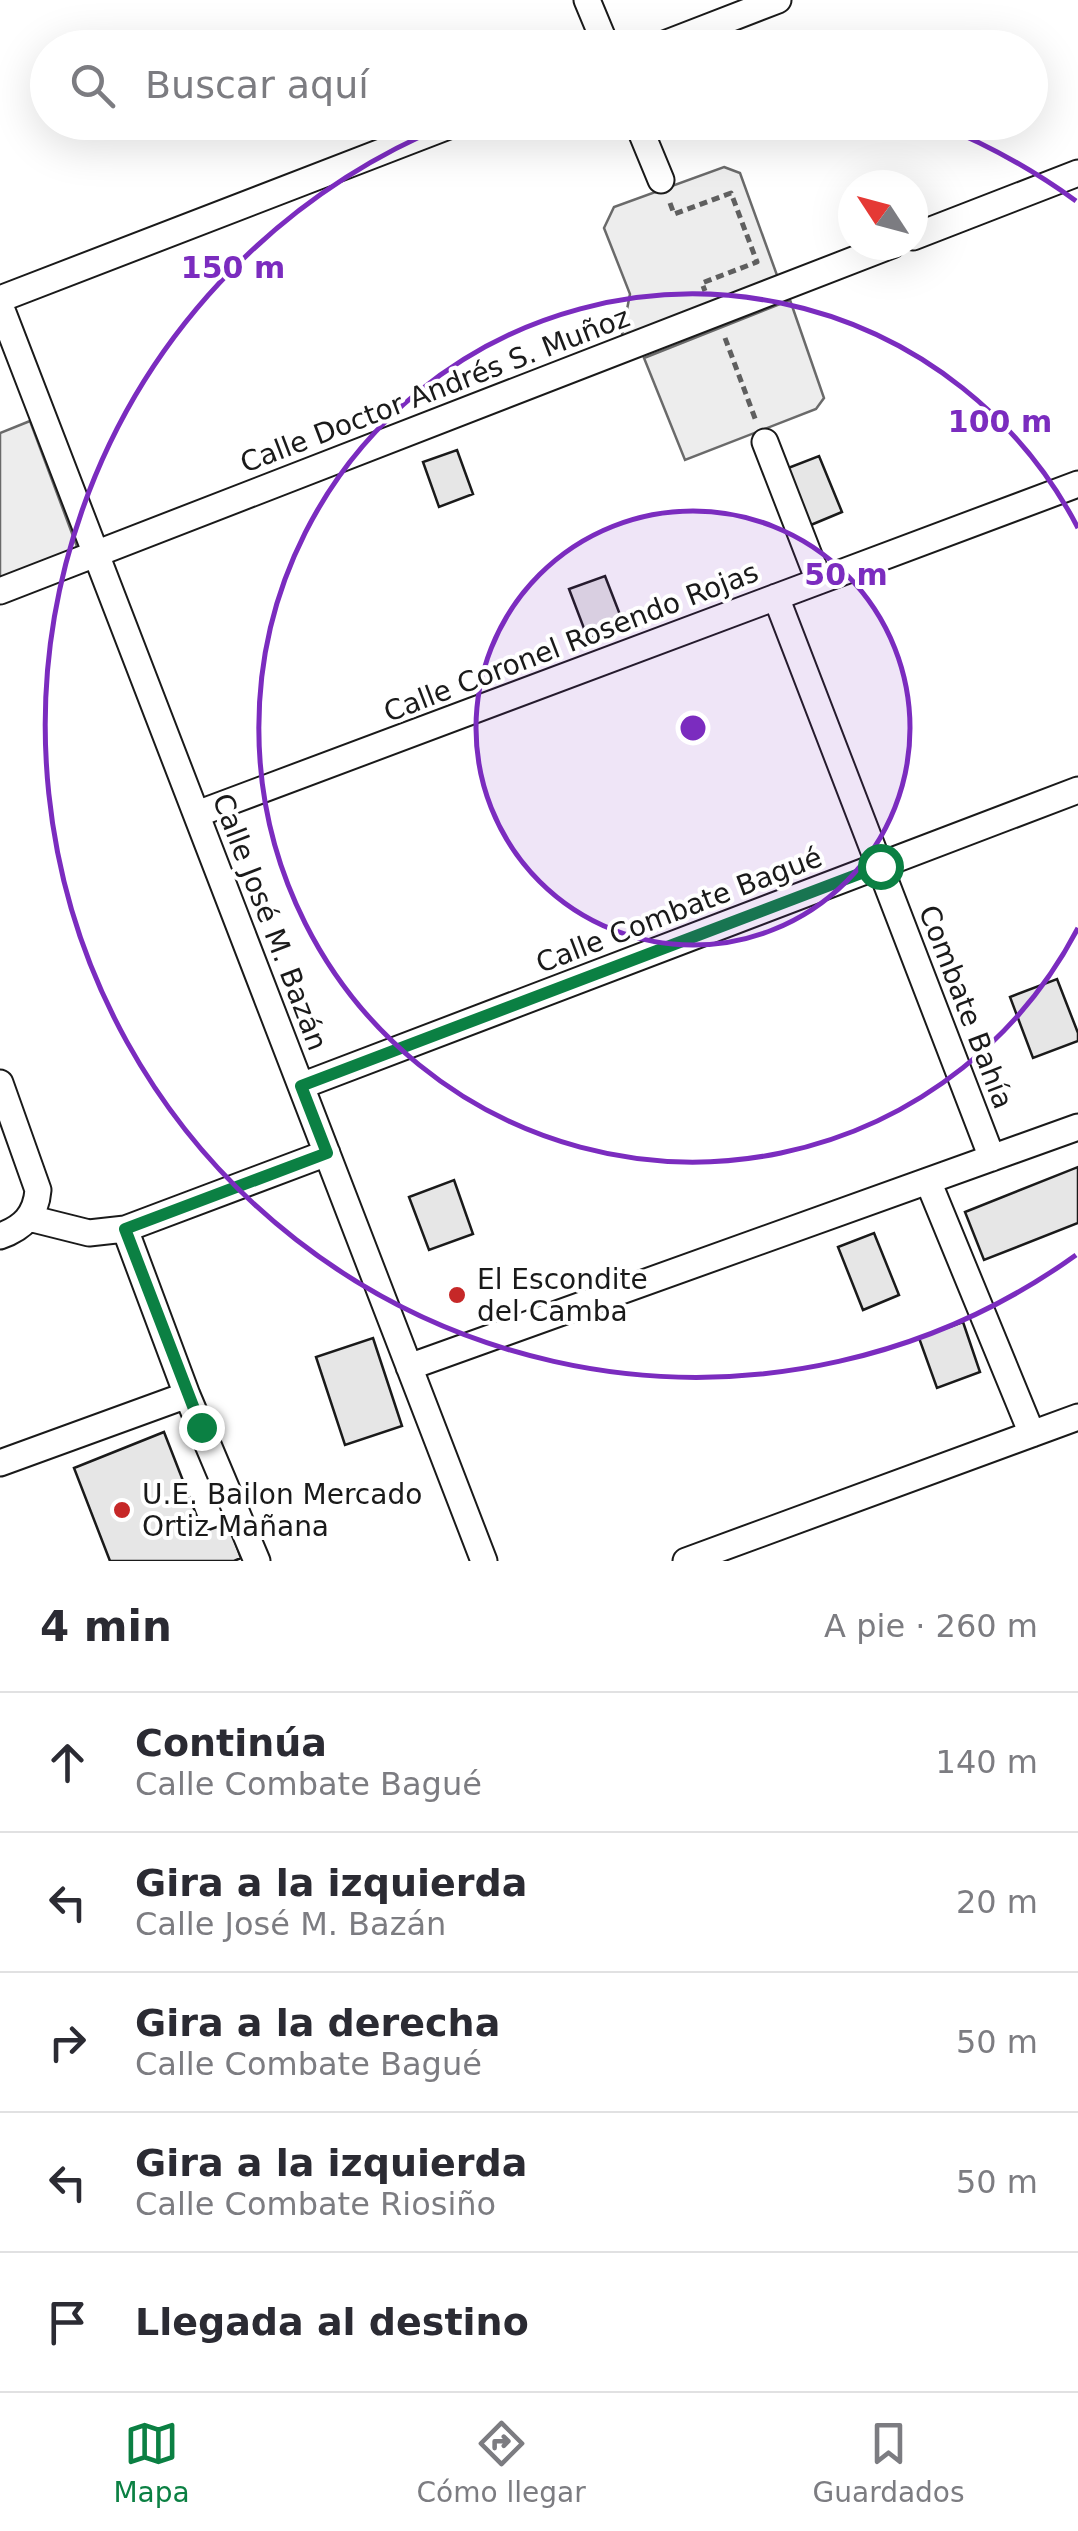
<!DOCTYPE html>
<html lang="es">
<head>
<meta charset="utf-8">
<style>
	:root { --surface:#fff; --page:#f2f2f3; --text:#2b2b33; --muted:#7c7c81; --line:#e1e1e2; --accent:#0b8043 }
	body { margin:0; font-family:"DejaVu Sans",sans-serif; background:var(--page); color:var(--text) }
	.compass { position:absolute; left:838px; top:170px; width:90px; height:90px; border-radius:50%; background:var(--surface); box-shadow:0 10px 40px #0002; rotate:306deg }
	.stop { position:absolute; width:30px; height:30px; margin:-22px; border:8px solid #0b8043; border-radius:50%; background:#fff }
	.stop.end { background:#0b8043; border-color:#fff; box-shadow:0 2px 10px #0008 }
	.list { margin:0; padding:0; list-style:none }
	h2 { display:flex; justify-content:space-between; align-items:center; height:130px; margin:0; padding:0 40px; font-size:42px }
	h2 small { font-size:32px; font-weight:400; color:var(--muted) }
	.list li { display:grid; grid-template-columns:65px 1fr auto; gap:30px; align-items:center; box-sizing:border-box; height:140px; padding:0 40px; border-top:2px solid var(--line) }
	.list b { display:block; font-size:38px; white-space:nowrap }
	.list p { margin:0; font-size:32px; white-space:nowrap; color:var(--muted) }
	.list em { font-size:32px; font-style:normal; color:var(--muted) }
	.icon { flex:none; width:55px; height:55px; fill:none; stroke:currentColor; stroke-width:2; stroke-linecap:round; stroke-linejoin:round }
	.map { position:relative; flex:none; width:1078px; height:1561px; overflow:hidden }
	.search { position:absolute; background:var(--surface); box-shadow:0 10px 40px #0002; left:30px; right:30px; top:30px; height:110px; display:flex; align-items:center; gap:25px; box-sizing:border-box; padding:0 35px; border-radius:55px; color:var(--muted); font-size:38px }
	.sheet { height:830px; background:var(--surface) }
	nav { display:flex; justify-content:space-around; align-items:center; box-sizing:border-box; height:140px; border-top:2px solid var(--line); background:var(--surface); font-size:28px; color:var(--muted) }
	nav a { display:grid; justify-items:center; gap:5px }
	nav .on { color:var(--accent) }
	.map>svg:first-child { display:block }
	.built { fill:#ededed; stroke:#6a6a6a; stroke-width:2.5 }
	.building { fill:#e6e6e6; stroke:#1a1a1a; stroke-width:2.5 }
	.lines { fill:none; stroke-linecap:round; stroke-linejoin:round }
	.street-casing { stroke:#1a1a1a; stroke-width:29 }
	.path { stroke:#5f5f5f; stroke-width:5; stroke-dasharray:8 5; stroke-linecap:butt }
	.street { stroke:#fff; stroke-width:25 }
	.route { stroke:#0b8043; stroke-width:12 }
	.ring { fill:none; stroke:#7b2cbf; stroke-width:5 }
	.poi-dot { fill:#c62828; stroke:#fff; stroke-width:4 }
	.labels { text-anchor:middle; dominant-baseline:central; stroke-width:8; stroke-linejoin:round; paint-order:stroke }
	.street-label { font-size:28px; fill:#1a1a1a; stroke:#fff }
	.poi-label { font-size:28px; fill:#1a1a1a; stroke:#fff; text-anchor:start }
	.centre { fill:#7b2cbf; stroke:#fff; stroke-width:5 }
	.ring-label { font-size:30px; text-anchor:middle; font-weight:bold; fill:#7b2cbf; stroke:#fff; stroke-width:8; stroke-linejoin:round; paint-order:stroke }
</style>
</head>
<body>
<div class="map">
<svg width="1078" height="1561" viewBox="0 0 1078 1561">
	<rect width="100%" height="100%" fill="#fff"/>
	<!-- built -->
	<path class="built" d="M724,167L740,173L778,278L621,340L630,294L604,228L614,207Z
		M790,300L824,398L816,409L685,460L644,358Z
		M30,421L79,552L0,581V433Z"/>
	<!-- building -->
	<path class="building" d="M457,450L473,494L439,507L423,462Z
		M819,456L842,512L806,527L783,470Z
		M605,576L624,625L588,639L569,589Z
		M1057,979L1078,1033V1041L1033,1058L1010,997Z
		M1078,1167V1223L984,1260L965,1212Z
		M454,1180L473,1234L429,1250L409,1197Z
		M874,1233L899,1295L863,1310L838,1247Z
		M963,1322L980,1372L937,1388L919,1338Z
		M373,1338L402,1426L345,1445L316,1357Z
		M164,1432L203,1532L228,1523L241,1558L234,1561H110L74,1468Z"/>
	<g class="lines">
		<!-- street casing -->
		<g class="street-casing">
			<path id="street" d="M587,0L607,48
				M654,48L778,0
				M637,122L661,180
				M913,237L1078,173
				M0,299L459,122
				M0,305L484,1561
				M765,442L819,581
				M0,591L892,245
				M776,597L992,1158
				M197,814L1078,484
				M0,1083L38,1190C36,1215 23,1228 0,1236
				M301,1086L1078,790
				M928,1181L1032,1434
				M29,1218L89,1233L125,1229L327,1153
				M125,1229L187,1395L257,1561
				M409,1367L1078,1127
				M0,1463L187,1395
				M686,1561L1078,1417"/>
		</g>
		<!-- path -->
		<path class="path" d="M670,203L674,214L731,193L757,262L702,283L705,291
			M725,338L756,421"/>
		<!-- street -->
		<use href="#street" class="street"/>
	</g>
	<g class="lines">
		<!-- route -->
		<path class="route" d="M201,1427L125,1229L327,1153L301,1086L880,866"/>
	</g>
	<!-- distance rings -->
	<circle cx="693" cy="728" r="217" fill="#7b2cbf" fill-opacity=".12"/>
	<g class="ring">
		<circle cx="693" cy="728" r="217"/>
		<path d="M1078 928A434 434 0 1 1 1078 528"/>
		<path d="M1076 1255A651 651 0 1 1 449 124M937 124A651 651 0 0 1 1076 201"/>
	</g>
	<!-- markers -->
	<g class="poi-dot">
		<circle cx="457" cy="1295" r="10"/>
		<circle cx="122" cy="1510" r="10"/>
	</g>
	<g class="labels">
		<!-- street labels -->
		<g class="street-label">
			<text transform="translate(435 390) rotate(-21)">Calle Doctor Andrés S. Muñoz</text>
			<text transform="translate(571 642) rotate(-21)">Calle Coronel Rosendo Rojas</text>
			<text transform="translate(679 910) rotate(-21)">Calle Combate Bagué</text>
			<text transform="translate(270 922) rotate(69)">Calle José M. Bazán</text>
			<text transform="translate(966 1007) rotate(69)">Combate Bahía</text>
		</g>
		<!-- poi labels -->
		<g class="poi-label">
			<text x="477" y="1279">El Escondite<tspan x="477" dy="32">del Camba</tspan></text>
			<text x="142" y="1494">U.E. Bailon Mercado<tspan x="142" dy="32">Ortiz Mañana</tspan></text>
		</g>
	</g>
	<circle cx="693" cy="728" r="15" class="centre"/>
	<g class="ring-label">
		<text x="233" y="278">150 m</text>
		<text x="1000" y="432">100 m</text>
		<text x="846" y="585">50 m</text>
	</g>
</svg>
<svg class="compass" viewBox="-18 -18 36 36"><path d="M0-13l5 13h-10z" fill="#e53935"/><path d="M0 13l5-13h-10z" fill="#7c7c81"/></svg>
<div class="stop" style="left:880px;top:866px"></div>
<div class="stop end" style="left:201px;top:1427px"></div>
<div class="search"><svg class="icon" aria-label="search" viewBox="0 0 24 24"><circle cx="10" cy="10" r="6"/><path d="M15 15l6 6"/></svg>Buscar aquí</div>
</div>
<section class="sheet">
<h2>4 min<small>A pie · 260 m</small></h2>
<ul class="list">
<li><svg class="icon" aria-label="ahead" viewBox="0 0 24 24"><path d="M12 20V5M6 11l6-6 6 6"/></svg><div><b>Continúa</b><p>Calle Combate Bagué</p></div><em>140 m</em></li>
<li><svg class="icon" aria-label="left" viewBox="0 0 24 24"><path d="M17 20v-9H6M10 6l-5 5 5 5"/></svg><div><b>Gira a la izquierda</b><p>Calle José M. Bazán</p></div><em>20 m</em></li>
<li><svg class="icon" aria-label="right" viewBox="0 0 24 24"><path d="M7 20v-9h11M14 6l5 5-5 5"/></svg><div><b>Gira a la derecha</b><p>Calle Combate Bagué</p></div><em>50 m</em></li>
<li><svg class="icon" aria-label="left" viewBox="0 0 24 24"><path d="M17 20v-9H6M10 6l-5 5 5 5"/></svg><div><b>Gira a la izquierda</b><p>Calle Combate Riosiño</p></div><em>50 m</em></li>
<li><svg class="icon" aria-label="arrive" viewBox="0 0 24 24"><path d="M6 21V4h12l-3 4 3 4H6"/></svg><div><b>Llegada al destino</b></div></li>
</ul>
</section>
<nav>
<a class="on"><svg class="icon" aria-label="map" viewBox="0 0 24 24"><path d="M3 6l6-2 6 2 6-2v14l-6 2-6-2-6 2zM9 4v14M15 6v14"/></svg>Mapa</a>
<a><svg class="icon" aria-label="directions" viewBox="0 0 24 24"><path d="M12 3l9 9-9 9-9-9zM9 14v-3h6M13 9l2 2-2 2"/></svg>Cómo llegar</a>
<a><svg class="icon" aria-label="saved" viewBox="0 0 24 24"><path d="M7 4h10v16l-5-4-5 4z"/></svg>Guardados</a>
</nav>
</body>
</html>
